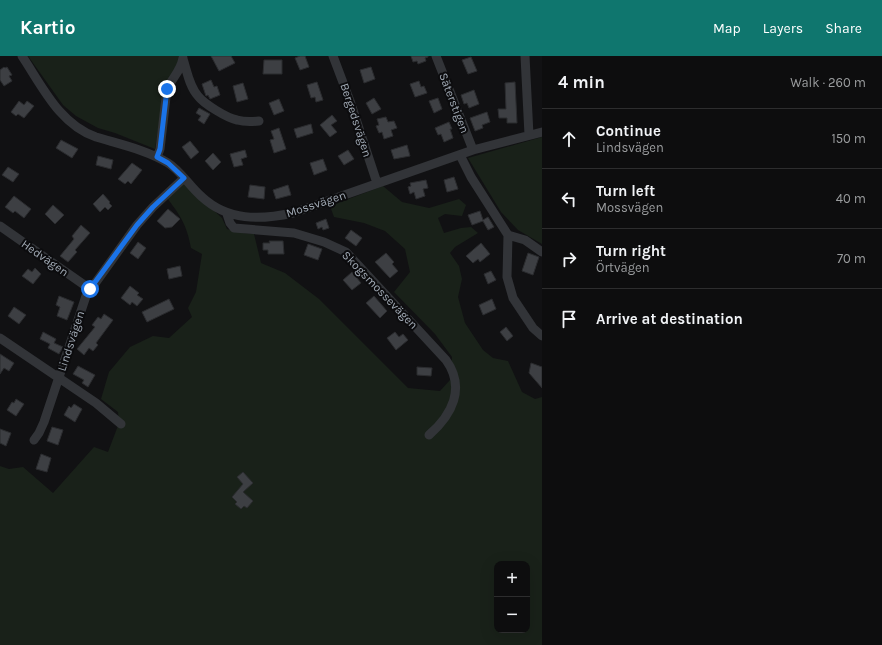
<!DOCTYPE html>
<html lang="en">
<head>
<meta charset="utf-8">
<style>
	:root { --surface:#0d0d0e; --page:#1b1b1c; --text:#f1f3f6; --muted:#9a9c9e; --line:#2d2d2e; --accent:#0f766e }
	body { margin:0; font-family:Karla,sans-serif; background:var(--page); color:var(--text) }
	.controls { position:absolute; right:12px; bottom:12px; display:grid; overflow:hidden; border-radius:8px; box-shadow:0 4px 16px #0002 }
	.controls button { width:36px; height:36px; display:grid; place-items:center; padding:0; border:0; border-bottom:1px solid var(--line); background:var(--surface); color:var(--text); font:20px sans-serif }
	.stop { position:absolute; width:12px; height:12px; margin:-9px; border:3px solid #1a73e8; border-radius:50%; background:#fff }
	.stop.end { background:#1a73e8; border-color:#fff; box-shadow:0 1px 4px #0008 }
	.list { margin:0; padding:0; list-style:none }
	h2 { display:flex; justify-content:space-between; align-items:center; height:52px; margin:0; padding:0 16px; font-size:17px }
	h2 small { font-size:13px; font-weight:400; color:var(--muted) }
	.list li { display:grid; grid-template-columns:26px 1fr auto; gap:12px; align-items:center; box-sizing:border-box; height:60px; padding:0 16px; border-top:1px solid var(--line) }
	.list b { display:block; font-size:15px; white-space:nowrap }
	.list p { margin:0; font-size:13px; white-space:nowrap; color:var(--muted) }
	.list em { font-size:13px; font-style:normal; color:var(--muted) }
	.icon { flex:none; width:22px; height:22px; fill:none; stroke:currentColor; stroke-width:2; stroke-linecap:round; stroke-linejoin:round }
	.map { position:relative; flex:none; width:542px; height:589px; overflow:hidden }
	header { display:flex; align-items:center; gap:24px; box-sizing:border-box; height:56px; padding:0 20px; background:var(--accent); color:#fff }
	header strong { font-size:19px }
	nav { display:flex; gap:22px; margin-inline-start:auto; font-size:14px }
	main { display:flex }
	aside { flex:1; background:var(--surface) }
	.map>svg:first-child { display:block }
	.green { fill:#192119; fill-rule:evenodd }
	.building { fill:#3d3f43; stroke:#2b2c2f }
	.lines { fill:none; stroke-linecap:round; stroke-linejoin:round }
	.minor { stroke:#323438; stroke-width:9 }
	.route { stroke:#1a73e8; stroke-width:5 }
	.labels { text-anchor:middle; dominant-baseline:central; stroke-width:4; stroke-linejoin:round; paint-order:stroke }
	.street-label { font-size:12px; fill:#a1aab5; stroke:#0c0c0e }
</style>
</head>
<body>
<header>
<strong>Kartio</strong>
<nav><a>Map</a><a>Layers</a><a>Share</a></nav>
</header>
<main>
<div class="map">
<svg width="542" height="589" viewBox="0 0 542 589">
	<rect width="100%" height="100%" fill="#111113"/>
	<!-- green -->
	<path class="green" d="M28,0H179V3L163,40L155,93L115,77L98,72L76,60L63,49Z
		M542,81V188L518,174L501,156L468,102Z
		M184,127L222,162L227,173L242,177L254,178L261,207L285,217L319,243L408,332L440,335L450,324L452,301L435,278L394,236L410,216L405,193L385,175L364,167L334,161L330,150L383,130L402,146L429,152L459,143L466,149L462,160L445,158L438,162L444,177L461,172L471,171L478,177L455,191L450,197L459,210L462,223L458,241L465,267L483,294L493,302L508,305L522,336L535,343L542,341V589H0V410L9,413L23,411L53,437L94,391L108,396L119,367L118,356L101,343L109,316L130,291L153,280L169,282L192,261L188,252L196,236L202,198L191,192C187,170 181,160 167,142ZM497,508H527V574H497Z"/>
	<!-- building -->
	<path class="building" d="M211,0H231L235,7L219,15Z
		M300,0H305L309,11L300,14L295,2Z
		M411,0H428V1L425,2L426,5L418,8L417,5L413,6Z
		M471,1L477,15L468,18L462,4Z
		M264,4H282V18H263Z
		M4,11L5,12L7,11L12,19L9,20L12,25L4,30L0,24V14Z
		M371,11L375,23L364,27L360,14Z
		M211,24L214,31L217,30L220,39L210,43L208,39L206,40L202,28Z
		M419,25L421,31L424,30L427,37L415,41L410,28Z
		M317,26L323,44L316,46L315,41L311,42L307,29Z
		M515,26L517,67H507V62H499L498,53H506L505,27Z
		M243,27L248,43L237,46L233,30Z
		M474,34L479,48L469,52L467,47L464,48L461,39Z
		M374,42L381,53L372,58L366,47Z
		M438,42L442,53L434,57L429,45Z
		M279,43L284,55L274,59L269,47Z
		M19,45L24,49L27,45L34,50L24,62L18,58L16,60L11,56Z
		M199,52L210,58L204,68L198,64L201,60L196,57Z
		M487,56L490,66L482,69L483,72L475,75L470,62Z
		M332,59L337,65L331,69L337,76L330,81L320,69Z
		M386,61L388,66L394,65L397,72L391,74L393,80L384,83L382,76L379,77L376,70L379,69L377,63Z
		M449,66L452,73H450L453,82L444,86L441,78L438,79L435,72Z
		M311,68L313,77L297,82L294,73Z
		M279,72L286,93L274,97L270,84L274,83L271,75Z
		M61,84L78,93L72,102L56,92Z
		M190,85L199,96L191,103L182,91Z
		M407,89L410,100L394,103L391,94Z
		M245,94L247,101L241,103L243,109L234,111L230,98Z
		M348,94L354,103L344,109L338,100Z
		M213,97L221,106L213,114L205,105Z
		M98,100L113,104L111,113L96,109Z
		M323,103L327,114L314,119L310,107Z
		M132,107L142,114L131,128L128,125L125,128L118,123Z
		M8,111L19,118L13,126L2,119Z
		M454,121L458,133L447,136L444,124Z
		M426,124L428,132L423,133L425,140L416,143L414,136L410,138L408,131L411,130L410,127Z
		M250,129L265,131L264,143L248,141Z
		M288,129L291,139L276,143L273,134Z
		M103,138L110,146L109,147L112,150L108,154L105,151L100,156L93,148Z
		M14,140L31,153L24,162L15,155L13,157L5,151Z
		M53,149L64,159L55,168L45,158Z
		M168,153L180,163L172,171L165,172L157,165Z
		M480,155L483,164L488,161L494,171L488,174L483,165L472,169L468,159Z
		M326,163L329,172L323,174L322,171L318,173L316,167Z
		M81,169L90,177L75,194L77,196L68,206L60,200L74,183L72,180Z
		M351,174L362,182L356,190L345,182Z
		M269,185H283L284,198H268V194H263V187H270Z
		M138,186L146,192L138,203L130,197Z
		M481,187L490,198L480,206L478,203L473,207L466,200Z
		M308,188L322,193L318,204L304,199Z
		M386,197L394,206L392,208L398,215L390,222L375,206Z
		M528,197L539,201L533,219L522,215Z
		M180,210L182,220L169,223L167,213Z
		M35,212L41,218L33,228L22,220L28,213L32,216Z
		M491,215L496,224L488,228L484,218Z
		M352,216L361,227L352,234L343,224Z
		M130,230L139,237L137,239L143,243L137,250L132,246L130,249L121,242Z
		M59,240L74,246L67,264L57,260L60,251L56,249Z
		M374,240L387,255L380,262L366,247Z
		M169,243L174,253L147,266L142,256Z
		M492,243L496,253L483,259L479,249Z
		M14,251L26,259L19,268L8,260Z
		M104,258L113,264L96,287L98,289L93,295L89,292L84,299L77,293L95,271L92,269L98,261L101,263Z
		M506,271L513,280L507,285L500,276Z
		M43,276L56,283L54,287L63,291L59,298L48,292L50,288L40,283Z
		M395,276L399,281L403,278L408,284L396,294L387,282Z
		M0,298L14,307L9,315L4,312L0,318Z
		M531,307L542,311V332L529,317Z
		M78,310L95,319L88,331L82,327L84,324L73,318Z
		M417,311L432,312L431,320L417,319Z
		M16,343L24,348L16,360L7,354L12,346L14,347Z
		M74,348L82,353L75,366L64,359L69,350L71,352Z
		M52,371L63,374L58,389L47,385Z
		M0,373L11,377L6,390L0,387Z
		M41,398L51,402L47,416L36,413Z
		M243,416L253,427L243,436L253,445L247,452L244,450L241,453L235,448L237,446L232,441L243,428L237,421Z"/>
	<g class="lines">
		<!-- minor -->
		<path class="minor" d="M22,0C42,30 60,69 96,81C119,88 147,94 168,107C181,115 190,131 202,141C228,165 260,164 293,157L473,94L542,76
			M333,0L350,45L377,127
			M436,0L473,94
			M525,0L529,79
			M183,3C187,15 189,30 198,40C204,48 227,62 237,64C244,66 251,66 259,65
			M460,99L471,121L508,179L507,221L513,242L533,272L542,280
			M157,101L160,93L167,33C172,22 181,15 183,2
			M227,158L230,167L234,172L294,177L324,186L346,196L446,304C466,332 452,359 429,379
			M0,170L90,233
			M508,179L525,184L542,196
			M0,282L96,347L121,368
			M34,384L39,377L44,366L86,240L137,169L153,151L184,122"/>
	</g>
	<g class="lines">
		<!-- route -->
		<path class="route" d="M90,233L137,169L153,151L184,122L168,107L157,101L160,93L167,33"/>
	</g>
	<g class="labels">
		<!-- street labels -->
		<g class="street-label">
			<text transform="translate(454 47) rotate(69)">Säterstigen</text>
			<text transform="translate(356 64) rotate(72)">Bergedsvägen</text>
			<text transform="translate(316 148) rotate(-18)">Mossvägen</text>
			<text transform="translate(45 202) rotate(35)">Hedvägen</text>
			<text transform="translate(380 234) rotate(46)">Skogsmossevägen</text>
			<text transform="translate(71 285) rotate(-72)">Lindsvägen</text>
		</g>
	</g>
</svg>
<div class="controls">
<button>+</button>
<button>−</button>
</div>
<div class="stop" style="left:90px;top:233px"></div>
<div class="stop end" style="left:167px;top:33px"></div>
</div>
<aside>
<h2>4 min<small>Walk · 260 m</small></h2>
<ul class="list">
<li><svg class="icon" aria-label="ahead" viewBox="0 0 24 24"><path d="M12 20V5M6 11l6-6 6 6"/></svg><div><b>Continue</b><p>Lindsvägen</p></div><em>150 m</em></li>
<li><svg class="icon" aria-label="left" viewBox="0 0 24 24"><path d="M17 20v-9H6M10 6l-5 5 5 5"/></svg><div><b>Turn left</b><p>Mossvägen</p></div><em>40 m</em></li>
<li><svg class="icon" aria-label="right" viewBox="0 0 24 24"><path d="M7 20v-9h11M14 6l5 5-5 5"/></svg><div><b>Turn right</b><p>Örtvägen</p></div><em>70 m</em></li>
<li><svg class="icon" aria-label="arrive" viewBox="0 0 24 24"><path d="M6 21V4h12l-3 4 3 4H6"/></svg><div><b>Arrive at destination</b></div></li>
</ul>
</aside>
</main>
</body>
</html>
